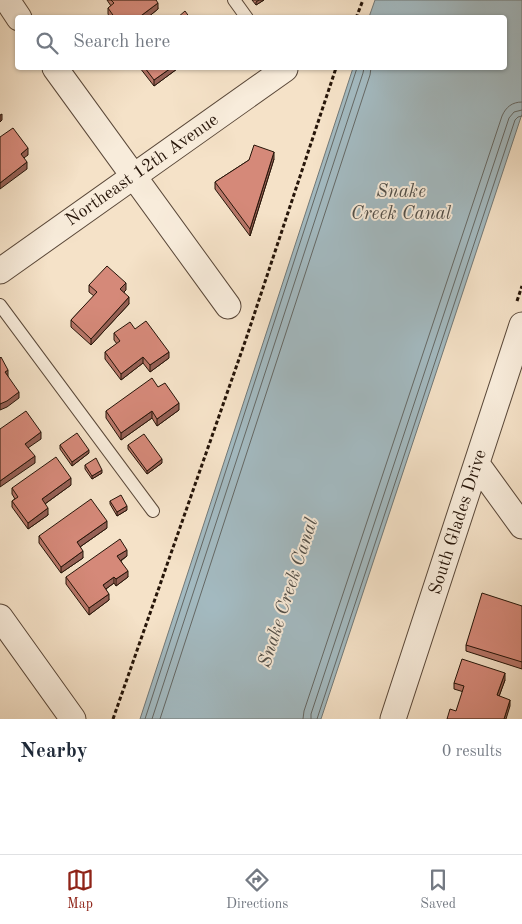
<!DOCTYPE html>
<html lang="en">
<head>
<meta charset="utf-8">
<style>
	:root { --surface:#fff; --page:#f6f6f7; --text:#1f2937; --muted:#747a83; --line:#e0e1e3; --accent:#8f2418 }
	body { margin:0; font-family:"Old Standard TT",serif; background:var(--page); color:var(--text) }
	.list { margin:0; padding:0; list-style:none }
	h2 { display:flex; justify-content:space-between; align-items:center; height:65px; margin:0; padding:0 20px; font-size:21px }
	h2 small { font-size:16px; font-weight:400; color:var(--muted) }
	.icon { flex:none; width:28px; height:28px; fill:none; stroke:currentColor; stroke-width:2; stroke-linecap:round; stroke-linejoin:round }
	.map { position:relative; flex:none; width:522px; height:719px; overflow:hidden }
	.search { position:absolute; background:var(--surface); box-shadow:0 1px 4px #0004; left:15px; right:15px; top:15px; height:55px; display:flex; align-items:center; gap:12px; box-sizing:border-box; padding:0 18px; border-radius:5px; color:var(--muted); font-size:19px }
	.sheet { height:135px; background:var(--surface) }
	nav { display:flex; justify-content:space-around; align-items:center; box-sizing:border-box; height:70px; border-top:1px solid var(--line); background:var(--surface); font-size:14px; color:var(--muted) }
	nav a { display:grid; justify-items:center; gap:2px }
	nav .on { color:var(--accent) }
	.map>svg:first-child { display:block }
	.water { fill:#a3bac1; stroke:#717877 }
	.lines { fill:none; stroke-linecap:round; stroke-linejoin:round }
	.shore { stroke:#646865; stroke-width:1 }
	.service-casing { stroke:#5a4839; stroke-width:14 }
	.minor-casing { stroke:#5a4839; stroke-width:27 }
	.path { stroke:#261509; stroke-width:3; stroke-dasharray:4 2.5; stroke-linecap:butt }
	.service { stroke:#f8ecdb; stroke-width:12 }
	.minor { stroke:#f8ecdb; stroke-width:25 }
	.wall { fill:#b77668; stroke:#261509 }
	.shaded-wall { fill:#956055; stroke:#261509 }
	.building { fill:#d58979; stroke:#261509 }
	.labels { text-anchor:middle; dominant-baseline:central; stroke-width:4; stroke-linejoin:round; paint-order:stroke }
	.street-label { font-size:18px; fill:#261509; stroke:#f8ecdb }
	.water-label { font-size:19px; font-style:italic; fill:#524f49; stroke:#f8ecdb }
</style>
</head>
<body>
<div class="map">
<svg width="522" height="719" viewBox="0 0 522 719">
	<rect width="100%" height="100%" fill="#f5e2c8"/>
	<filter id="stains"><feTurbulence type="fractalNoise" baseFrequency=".004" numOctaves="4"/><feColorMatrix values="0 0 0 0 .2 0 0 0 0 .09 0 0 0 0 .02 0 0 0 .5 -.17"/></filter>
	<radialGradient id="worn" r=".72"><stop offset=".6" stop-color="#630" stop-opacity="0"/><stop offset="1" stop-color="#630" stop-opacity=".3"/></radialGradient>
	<!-- water -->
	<path class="water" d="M375,0H522V114L321,719H140L353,68H504V18L369,17Z"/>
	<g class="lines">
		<!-- shore -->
		<path class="shore" d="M145,719L357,68
			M152,719L363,73L364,68
			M160,719L370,75L371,68
			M303,719L304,711L502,116C506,107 512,102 522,102
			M311,719V714L509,118L514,112L522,110
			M317,719L515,120L518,117L522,116"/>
		<!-- service casing -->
		<g class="service-casing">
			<path id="service" d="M234,0L247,18
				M0,305L153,511"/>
		</g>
		<!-- minor casing -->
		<g class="minor-casing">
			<path id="minor" d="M7,0L19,18
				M55,68L228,306
				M0,271L285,69
				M477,464L522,526
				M0,617L73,719
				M393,719L522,325"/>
		</g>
		<!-- path -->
		<path class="path" d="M356,18L363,0
			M517,301L522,286
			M113,719L246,339L336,68"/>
		<!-- service -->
		<use href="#service" class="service"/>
		<!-- minor -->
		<use href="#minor" class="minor"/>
	</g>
	<!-- wall -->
	<path class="wall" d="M107,0H156L158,9L147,18H110L108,14V8L111,6Z
		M252,0H264L256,5Z
		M140,68H177V69L154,86Z
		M274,159L250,236L215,189V182L249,160Z
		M89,285L126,290L124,292L129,304L91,345L71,327V320L94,296L89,292Z
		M135,329L169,358L150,372L143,363L121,380L105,359V352L117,344L114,340V333Z
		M158,387L179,410L157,426L152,418L121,440L106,418V411Z
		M60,445L89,453L72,466L60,449Z
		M128,445L162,463L147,474L128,449Z
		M85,465L102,473L92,479L85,469Z
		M71,485L45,504L48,515L28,529L12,507V501L15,499L12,494V488Z
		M110,501L127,510L117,516L110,504Z
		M107,528L80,547L83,558L61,573L39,543V536Z
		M127,556L121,561L128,577L116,586L114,583L106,589L109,600L89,615L66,584V577Z
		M522,606V669L466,651V645Z
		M505,680L499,696L510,706L454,689V683Z"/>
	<!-- shaded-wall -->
	<path class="shaded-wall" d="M259,0H264L256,5V2Z
		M158,3V9L147,18H138Z
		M171,68H177V69L154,86V80Z
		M2,114V120L0,122V115Z
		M28,148V155L21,160V154Z
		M274,152V159L250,236V229Z
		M27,162V169L0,189V183Z
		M126,283V290L120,296V289Z
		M129,297V304L91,345V339Z
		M169,352V358L150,372V365Z
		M143,357V363L121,380V374Z
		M8,370V377L5,372Z
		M19,392V398L7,407L0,410V404Z
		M179,403V410L157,426V419Z
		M152,411V418L121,440V433Z
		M41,432V439L25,450V444Z
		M89,450V453L72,466V462Z
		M35,456V463L0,487V481Z
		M162,459V463L147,474V471Z
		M102,470V473L92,479V476Z
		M71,478V485L42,506V499Z
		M127,506V510L117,516V512Z
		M48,508V515L28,529V523Z
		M107,521V528L77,549V542Z
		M127,550V556L117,563V556Z
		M83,551V558L61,573V567Z
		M128,571V577L116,586V579Z
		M114,577V583L103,591V585Z
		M109,594V600L89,615V608Z
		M505,673V680L497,702V695Z
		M510,700V706L506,719H504Z"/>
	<!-- building -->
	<path class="building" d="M111,0H156L158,3L138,18H115L108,8L114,3Z
		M185,11L190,18H177Z
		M145,68H171L154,80Z
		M13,128L28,148L21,154L27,162L0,183V137Z
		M254,145L274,152L250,229L215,182L249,160Z
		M107,266L126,283L120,289L129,297L91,339L71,320L97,292L89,285Z
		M146,321L169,352L150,365L143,357L121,374L105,352L120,341L114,333L130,322L135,329Z
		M1,357L8,370L5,372L19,392L7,401L0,404V358Z
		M152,378L158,387L165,383L179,403L157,419L152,411L121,433L106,411Z
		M26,411L41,432L25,444L35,456L0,481V429Z
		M77,433L89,450L72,462L60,445Z
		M144,434L162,459L147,471L128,445Z
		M56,457L71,478L42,499L48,508L28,523L12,501L18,497L12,488Z
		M96,458L102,470L92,476L85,465Z
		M121,495L127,506L117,512L110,501Z
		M91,499L107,521L77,542L83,551L61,567L39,536Z
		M120,539L127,550L117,556L128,571L116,579L114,577L103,585L109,594L89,608L66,577Z
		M482,593L522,606V662L466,645Z
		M462,659L505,673L497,695L510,700L504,719H447L450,709L456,711L464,686L454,683Z"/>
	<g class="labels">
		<!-- street labels -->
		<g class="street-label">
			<text transform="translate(142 170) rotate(-35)">Northeast 12th Avenue</text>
			<text transform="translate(458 522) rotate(-72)">South Glades Drive</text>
		</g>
		<!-- water labels -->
		<g class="water-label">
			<text x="401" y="192">Snake<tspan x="401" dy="22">Creek Canal</tspan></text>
			<text transform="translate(289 593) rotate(-72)">Snake Creek Canal</text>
		</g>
	</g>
	<rect width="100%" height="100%" filter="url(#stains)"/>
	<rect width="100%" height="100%" fill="url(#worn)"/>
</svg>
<div class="search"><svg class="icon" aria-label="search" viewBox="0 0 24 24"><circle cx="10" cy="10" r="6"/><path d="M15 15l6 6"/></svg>Search here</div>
</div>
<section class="sheet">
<h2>Nearby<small>0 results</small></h2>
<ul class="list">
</ul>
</section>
<nav>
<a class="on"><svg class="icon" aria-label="map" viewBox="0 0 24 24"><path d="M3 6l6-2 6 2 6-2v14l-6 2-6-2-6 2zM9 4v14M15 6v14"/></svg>Map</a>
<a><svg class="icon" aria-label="directions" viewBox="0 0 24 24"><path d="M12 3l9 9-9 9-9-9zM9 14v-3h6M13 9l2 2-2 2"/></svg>Directions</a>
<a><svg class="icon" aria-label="saved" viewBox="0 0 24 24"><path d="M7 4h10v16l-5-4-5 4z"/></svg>Saved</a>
</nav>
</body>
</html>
